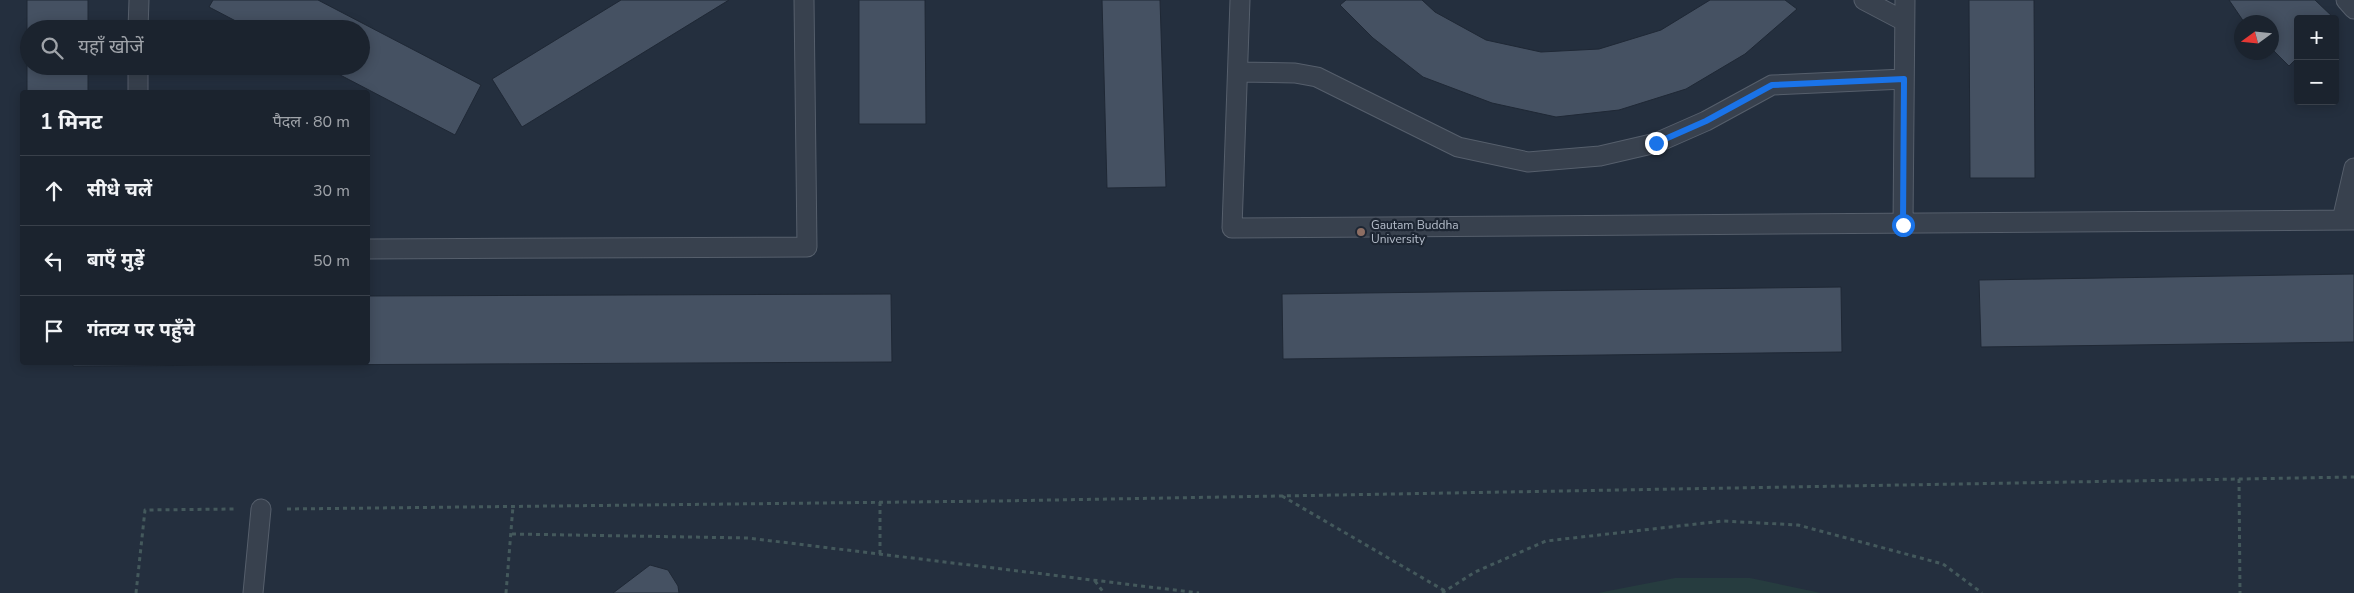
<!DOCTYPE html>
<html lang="hi">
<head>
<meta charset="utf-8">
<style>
	:root { --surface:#1b232e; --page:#242b36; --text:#f1f3f6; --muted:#a0a4aa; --line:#39404a }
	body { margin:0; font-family:"Nunito Sans","Noto Sans Devanagari",sans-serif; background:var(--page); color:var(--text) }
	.controls { position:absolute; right:15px; top:15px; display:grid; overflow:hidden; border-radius:5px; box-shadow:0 2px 12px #0003 }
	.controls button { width:45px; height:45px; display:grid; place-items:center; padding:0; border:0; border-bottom:1px solid var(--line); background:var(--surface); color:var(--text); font:25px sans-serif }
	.compass { position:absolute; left:2234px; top:15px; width:45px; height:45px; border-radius:50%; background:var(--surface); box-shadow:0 2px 12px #0003; rotate:255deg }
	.stop { position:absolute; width:15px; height:15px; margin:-11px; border:4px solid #1a73e8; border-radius:50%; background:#fff }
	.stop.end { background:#1a73e8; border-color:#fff; box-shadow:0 1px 5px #0008 }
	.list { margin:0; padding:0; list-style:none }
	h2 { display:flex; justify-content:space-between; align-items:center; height:65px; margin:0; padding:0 20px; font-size:21px }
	h2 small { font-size:16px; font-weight:400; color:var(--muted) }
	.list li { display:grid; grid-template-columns:32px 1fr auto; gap:15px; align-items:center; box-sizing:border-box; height:70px; padding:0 20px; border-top:1px solid var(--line) }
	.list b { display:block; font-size:19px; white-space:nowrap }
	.list em { font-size:16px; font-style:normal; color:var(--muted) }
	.icon { flex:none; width:28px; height:28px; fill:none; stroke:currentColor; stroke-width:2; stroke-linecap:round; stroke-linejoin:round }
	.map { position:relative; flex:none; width:2354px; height:593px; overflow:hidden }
	.search { position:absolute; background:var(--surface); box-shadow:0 2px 12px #0003; left:20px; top:20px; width:350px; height:55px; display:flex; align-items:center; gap:12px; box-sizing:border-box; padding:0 18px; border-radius:28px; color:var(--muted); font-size:19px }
	.panel { position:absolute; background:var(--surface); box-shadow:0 2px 12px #0003; left:20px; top:90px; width:350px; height:275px; border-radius:5px }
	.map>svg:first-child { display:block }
	.green { fill:#263c3f }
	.building { fill:#455162; stroke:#1f2835 }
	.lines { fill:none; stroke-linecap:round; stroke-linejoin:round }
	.lane-casing { stroke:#565f6c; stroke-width:21 }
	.path { stroke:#44595c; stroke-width:3; stroke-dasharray:4 4; stroke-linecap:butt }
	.lane { stroke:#38414e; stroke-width:19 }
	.route { stroke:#1a73e8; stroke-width:6 }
	.education-dot { fill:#8d6e63; stroke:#1d2633; stroke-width:2 }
	.labels { text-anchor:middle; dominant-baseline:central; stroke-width:4.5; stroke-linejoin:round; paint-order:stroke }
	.poi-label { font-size:12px; fill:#b4bcc9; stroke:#1d2633; text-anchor:start }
</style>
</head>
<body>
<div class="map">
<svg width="2354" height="593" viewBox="0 0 2354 593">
	<rect width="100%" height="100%" fill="#242f3e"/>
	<!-- green -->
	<path class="green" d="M1675,578H1750L1821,593H1598Z"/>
	<!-- building -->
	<path class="building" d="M27,0H88V29H29V66H88V92H27Z
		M213,0H318L481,85L455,135L323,66H361V29H251L209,7Z
		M621,0H729L522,127L492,79Z
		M859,0H925L926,124H859Z
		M1102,0H1160L1166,187L1107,188Z
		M1346,0H1422L1435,12L1486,40L1541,52L1599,49L1661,30L1710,0H1785L1797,9L1745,54L1686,89L1619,110L1556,117L1492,103L1423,77L1373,38L1340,5Z
		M1969,0H2034L2035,178H1970Z
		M2229,0H2315L2335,19H2298V57L2289,66L2272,49V22H2244Z
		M2354,274V342L1981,347L1979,280Z
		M1841,287L1842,352L1283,359L1282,294Z
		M891,294L892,362L73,366V362H368V296Z
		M650,565L668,570L678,586L679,593H613Z"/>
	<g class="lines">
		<!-- lane casing -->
		<g class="lane-casing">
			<path id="lane" d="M1240,0L1232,228L2354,220
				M1864,0L1904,21
				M2346,0L2354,9
				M138,29L139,0
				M1238,72L1295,73L1317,77L1458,147L1528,162L1600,156L1656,143L1706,121L1772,85L1904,79
				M138,92V66
				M2342,220L2354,168
				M1903,225L1905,0
				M368,249L807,247L804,0
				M253,593L261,509"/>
		</g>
		<!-- path -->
		<path class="path" d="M2239,479L2240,593
			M1282,496L1445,591
			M880,502V554
			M287,509L997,501L2354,477
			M512,534L748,538L1199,593
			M1095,581L1104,593
			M136,593L145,510L234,509
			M506,593L513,506
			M1442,593L1475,572L1546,541L1723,521L1798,525L1943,564L1982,593"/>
		<!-- lane -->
		<use href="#lane" class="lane"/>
	</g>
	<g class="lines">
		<!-- route -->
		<path class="route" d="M1656,143L1706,121L1772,85L1904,79L1903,225"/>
	</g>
	<!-- markers -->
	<circle class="education-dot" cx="1361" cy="232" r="5"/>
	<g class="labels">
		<!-- poi labels -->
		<g class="poi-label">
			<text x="1371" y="225">Gautam Buddha<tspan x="1371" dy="14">University</tspan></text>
		</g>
	</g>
</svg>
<div class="controls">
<button>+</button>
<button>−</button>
</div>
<svg class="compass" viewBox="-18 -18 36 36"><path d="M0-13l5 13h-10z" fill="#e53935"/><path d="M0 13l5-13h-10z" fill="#a0a4aa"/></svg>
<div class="stop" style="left:1903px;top:225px"></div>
<div class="stop end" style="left:1656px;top:143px"></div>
<div class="search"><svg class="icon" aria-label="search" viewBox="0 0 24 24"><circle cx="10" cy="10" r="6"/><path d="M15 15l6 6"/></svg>यहाँ खोजें</div>
<section class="panel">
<h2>1 मिनट<small>पैदल · 80 m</small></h2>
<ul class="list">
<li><svg class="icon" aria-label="ahead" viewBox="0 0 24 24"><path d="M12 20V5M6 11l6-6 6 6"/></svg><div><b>सीधे चलें</b></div><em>30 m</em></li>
<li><svg class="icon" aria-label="left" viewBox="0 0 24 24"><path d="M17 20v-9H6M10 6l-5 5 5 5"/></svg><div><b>बाएँ मुड़ें</b></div><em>50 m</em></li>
<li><svg class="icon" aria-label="arrive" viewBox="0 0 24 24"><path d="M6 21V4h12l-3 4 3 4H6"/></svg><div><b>गंतव्य पर पहुँचे</b></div></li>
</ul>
</section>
</div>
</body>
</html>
